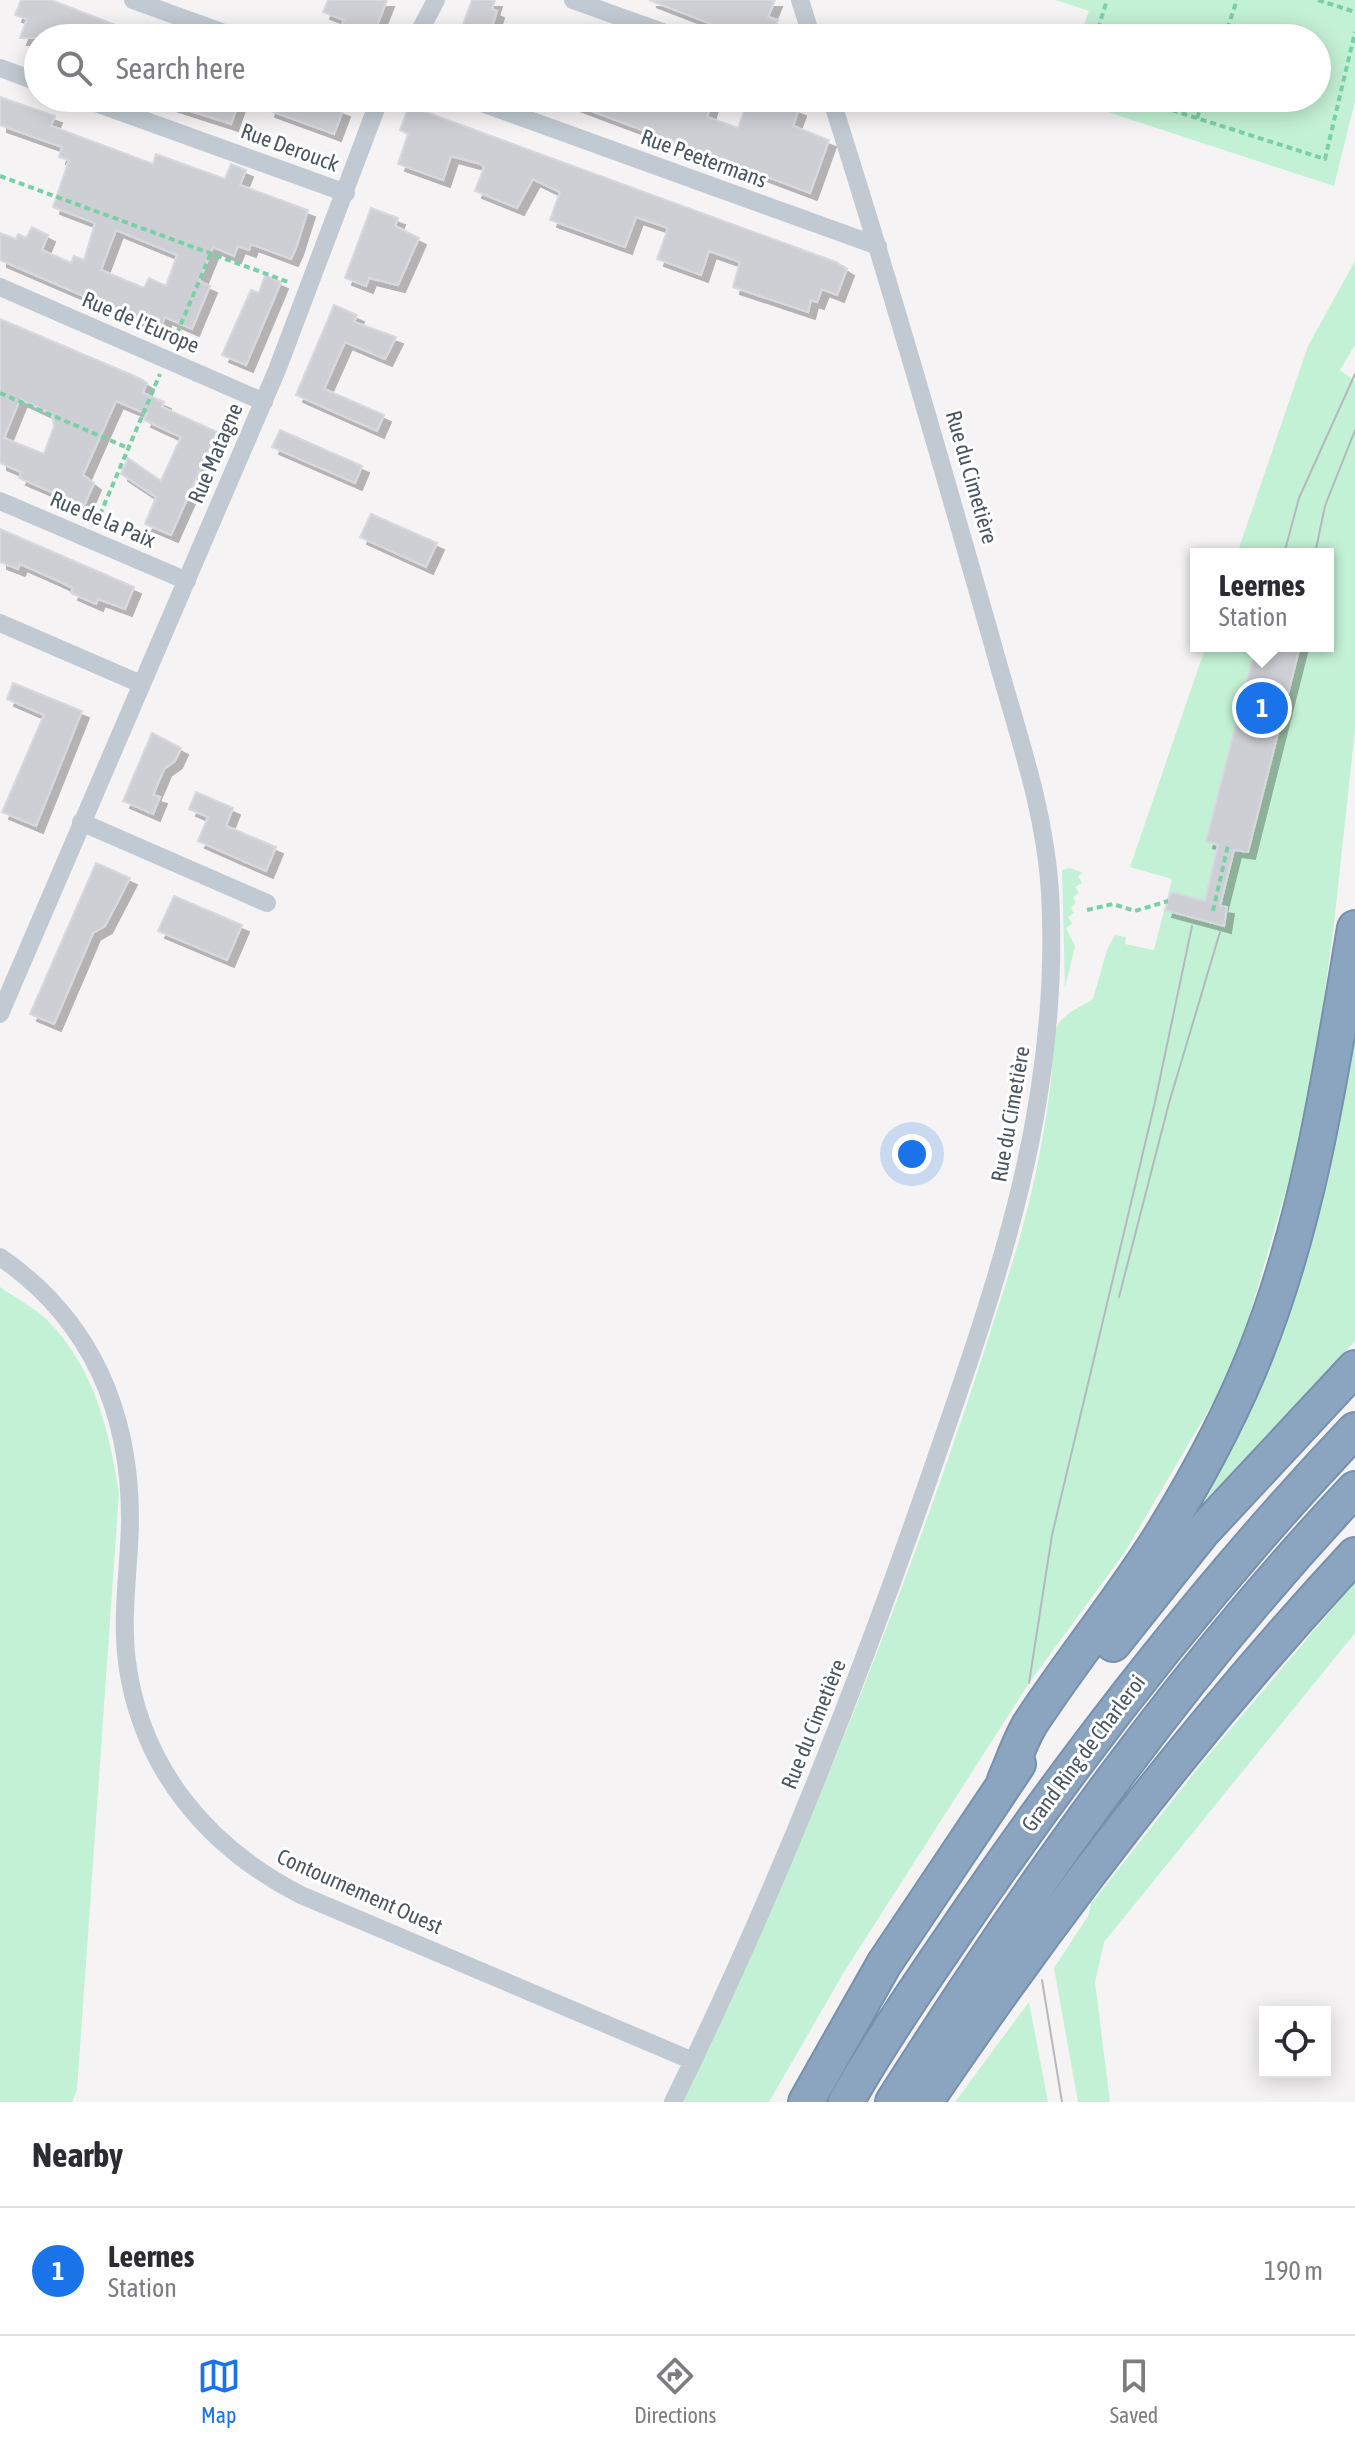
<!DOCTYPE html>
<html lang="en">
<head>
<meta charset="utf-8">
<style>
	:root { --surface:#fff; --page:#f2f2f3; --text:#2b2b33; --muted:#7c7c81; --line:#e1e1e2; --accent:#1a73e8 }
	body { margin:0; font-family:"Asap Condensed",sans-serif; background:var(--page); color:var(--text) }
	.controls { position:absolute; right:24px; bottom:24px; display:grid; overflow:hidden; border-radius:0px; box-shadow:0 4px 20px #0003 }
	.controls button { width:72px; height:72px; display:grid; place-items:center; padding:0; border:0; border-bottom:2px solid var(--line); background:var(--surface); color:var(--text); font:40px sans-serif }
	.you { position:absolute; left:912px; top:1154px; width:28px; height:28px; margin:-20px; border:6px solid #fff; border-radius:50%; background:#1a73e8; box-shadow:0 0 0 12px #1a73e833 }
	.badge { display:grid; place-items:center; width:52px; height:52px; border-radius:50%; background:var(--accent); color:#fff; font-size:26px; font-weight:700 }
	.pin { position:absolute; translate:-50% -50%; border:4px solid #fff; box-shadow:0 2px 8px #0006 }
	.popup { position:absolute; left:1190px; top:548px; width:144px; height:104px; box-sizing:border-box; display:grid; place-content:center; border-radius:0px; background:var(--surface); filter:drop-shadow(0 2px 6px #0005); font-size:26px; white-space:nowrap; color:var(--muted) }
	.popup b { font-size:30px; color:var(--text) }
	.popup::after { content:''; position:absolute; left:50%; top:100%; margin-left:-16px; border:16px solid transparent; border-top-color:var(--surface) }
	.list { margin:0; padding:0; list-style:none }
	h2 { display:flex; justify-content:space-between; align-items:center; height:104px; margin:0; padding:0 32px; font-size:34px }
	h2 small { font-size:26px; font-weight:400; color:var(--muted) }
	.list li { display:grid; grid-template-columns:52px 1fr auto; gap:24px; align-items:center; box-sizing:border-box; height:128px; padding:0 32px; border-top:2px solid var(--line) }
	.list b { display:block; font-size:30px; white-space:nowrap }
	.list p { margin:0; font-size:26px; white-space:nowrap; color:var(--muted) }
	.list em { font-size:26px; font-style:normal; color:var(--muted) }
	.icon { flex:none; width:44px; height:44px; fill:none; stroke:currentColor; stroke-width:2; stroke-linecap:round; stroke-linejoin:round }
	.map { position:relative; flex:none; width:1355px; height:2102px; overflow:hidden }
	.search { position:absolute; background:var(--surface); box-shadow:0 4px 20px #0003; left:24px; right:24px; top:24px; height:88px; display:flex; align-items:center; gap:20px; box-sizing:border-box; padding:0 28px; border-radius:44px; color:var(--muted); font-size:30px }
	.sheet { height:232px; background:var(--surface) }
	nav { display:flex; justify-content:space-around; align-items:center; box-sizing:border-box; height:112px; border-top:2px solid var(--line); background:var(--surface); font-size:22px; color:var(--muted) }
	nav a { display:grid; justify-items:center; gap:4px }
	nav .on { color:var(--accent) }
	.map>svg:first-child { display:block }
	.green { fill:#c3f1d5 }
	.building { fill:#cdcfd5; stroke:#d7d9de; stroke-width:2; fill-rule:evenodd; filter:url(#shadow) }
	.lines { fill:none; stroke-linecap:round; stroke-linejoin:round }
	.motorway-casing { stroke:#7690ad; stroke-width:38 }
	.path { stroke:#7ad0a6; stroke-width:4; stroke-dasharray:6 4; stroke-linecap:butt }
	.minor { stroke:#c1cad2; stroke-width:18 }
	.motorway { stroke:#8ba5c1; stroke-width:34 }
	.tram { stroke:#b5b8bd; stroke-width:2 }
	.labels { text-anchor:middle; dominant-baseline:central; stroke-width:6; stroke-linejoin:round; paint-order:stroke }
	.street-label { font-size:22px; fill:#4a5661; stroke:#fff }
</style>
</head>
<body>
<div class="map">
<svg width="1355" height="2102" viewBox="0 0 1355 2102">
	<defs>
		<filter id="shadow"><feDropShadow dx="7" dy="7" stdDeviation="0" flood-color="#0004"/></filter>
	</defs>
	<rect width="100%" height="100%" fill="#f5f3f3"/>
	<!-- green -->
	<path class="green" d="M1056,0H1355V101L1334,186L1065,98H1317V38H1079L1089,11Z
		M1355,261V345L1340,370L1355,381V729L1334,924L1309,1111L1235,1365L1125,1552L1029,1683L844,1972L769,2102H681C814,1829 926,1545 1015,1254C1031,1201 1043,1144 1050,1089C1053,1070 1051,1047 1056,1029C1060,1015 1081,1007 1093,999L1107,950L1115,935L1126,937L1125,944L1154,950L1172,879L1130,867L1206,646H1328V554H1237L1308,346Z
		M1070,868L1083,873L1078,876L1082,883L1075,887L1079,893L1073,897L1076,903L1071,907L1074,913L1068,917L1072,924L1066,928L1075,946L1065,988L1062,870Z
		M1355,996V1341L1180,1534L1225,1453Z
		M0,1287C14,1297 33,1307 46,1319C94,1366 109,1430 119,1493L77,2090L72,2102H0Z
		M1355,1582V1633L1104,1942L1095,1982L1110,2102H1078L1054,1968L1088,1916L1091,1904L1202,1763Z
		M1029,2002L1048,2102H955Z"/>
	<!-- building -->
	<path class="building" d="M21,0H51L149,38H20L27,19L15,15Z
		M328,0H387L372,38H337L344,20L323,12Z
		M472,0H495L492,9L497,11L488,38H458Z
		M649,0H775L768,17L778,20L776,25L798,33L799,38H748Z
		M0,97L55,116L51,126L153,164L156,154L225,179L231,164L246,170L240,185L308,210L296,248L291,259L251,244L249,250L238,246L234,256L213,247L199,281L210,286L192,329L165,317L160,329L0,260V233L16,239L18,234L26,238L32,227L48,235L42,250L71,263L74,256L84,260L95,223L53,207L69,160L59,157L62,147L0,125ZM116,230L177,255L166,286L149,278L144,288L101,270Z
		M161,98H240L231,124L160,101Z
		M272,98H310L343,110L334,134L268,110Z
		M557,98H713L707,117L738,128L749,98H769L799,109L793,126L829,140L810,193Z
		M409,106L836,262L847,269L837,295L822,289L817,302L811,300L808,312L733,287L740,262L709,251L701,275L657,259L668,228L636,217L625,247L550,220L560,192L533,179L517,208L475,191L484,167L481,164L451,156L443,180L398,164L408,134L400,130Z
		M371,208L398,218L395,226L419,238L398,285L369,278L366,286L345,278Z
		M265,275L281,282L246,365L222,355L251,290L259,293Z
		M334,305L357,315L354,322L396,337L385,359L345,342L324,389L384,415L377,431L296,395Z
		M0,319L139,378L147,383L143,393L164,402L162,407L217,432L171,535L145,524L156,497L121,474L128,458L161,481L181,437L144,420L147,414L116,401L83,475L94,483L84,506L19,478L21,472L0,463ZM20,399L52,414L54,426L44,454L4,438Z
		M280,430L362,466L355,483L272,447Z
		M371,514L437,543L426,567L360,537Z
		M0,529L134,587L125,609L98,599L96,604L71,593L73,588L52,578L20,564L18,569L0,562Z
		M1256,646H1300L1248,852L1234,850L1220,906L1227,907L1224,926L1165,910L1171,892L1205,901L1218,845L1206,841Z
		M13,683L82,711L36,826L2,812L44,715L7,699Z
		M152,733L181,748L175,761L164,769L153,795L160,797L153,814L123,801Z
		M196,792L233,808L226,826L276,847L266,871L198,841L208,817L189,809Z
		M96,863L130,878L105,926L93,933L54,1024L30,1014Z
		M174,896L242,925L227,960L158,931Z"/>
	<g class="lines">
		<!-- motorway casing -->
		<g class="motorway-casing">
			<path id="motorway" d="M1113,1644L1203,1531L1355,1368
				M1005,1780C1013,1762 1020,1741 1030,1724C1073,1658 1124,1597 1165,1530C1199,1474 1232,1413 1256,1352C1310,1216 1331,1071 1355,928
				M806,2102L884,1964L1018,1764
				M846,2102C884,2035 929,1971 972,1908C1088,1739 1214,1579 1355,1430
				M893,2102C1030,1886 1179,1676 1355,1489
				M925,2102C1055,1910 1197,1725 1355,1555"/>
		</g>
		<!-- path -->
		<path class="path" d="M1318,0L1355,12
			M1095,38L1107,0
			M1224,38L1237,0
			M1134,98L1325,159L1355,32
			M1197,118L1204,98
			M0,176L291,283
			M173,343L211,253
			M0,393L128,448
			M96,524L160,374
			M1087,910L1113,904L1135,911L1168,901
			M1213,911L1228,845"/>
		<!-- minor -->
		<path class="minor" d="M133,0L238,38
			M573,0L679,38
			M800,0L812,38
			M416,38L436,0
			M0,68L38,82
			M82,98L346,193
			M468,98L878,246
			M0,287L264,402
			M0,501L187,581
			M0,623L141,684
			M81,822L267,903
			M0,1014L277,370L380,98
			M0,1257C92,1320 131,1414 130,1523C129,1569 121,1616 127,1662C141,1768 207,1847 301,1895L693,2061
			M673,2102C771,1903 853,1697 926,1487C995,1288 1062,1106 1050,892C1045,807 1015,727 993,645C941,462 889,280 831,98"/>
		<!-- motorway -->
		<use href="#motorway" class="motorway"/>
		<!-- tram -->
		<path class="tram" d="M1284,554L1299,498L1355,374
			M1315,554L1325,506L1355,430
			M1119,1297L1169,1103L1220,932
			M1029,1683L1052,1535L1155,1102L1192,926
			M1042,1980L1062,2102"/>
	</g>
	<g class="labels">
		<!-- street labels -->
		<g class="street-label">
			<text transform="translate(290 147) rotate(20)">Rue Derouck</text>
			<text transform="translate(704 158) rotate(20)">Rue Peetermans</text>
			<text transform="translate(141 322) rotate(23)">Rue de l'Europe</text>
			<text transform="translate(215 453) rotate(-67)">Rue Matagne</text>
			<text transform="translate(972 477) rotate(74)">Rue du Cimetière</text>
			<text transform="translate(103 519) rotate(23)">Rue de la Paix</text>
			<text transform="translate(1010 1114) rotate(-80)">Rue du Cimetière</text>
			<text transform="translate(813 1724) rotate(-68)">Rue du Cimetière</text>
			<text transform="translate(1083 1753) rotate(-53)">Grand Ring de Charleroi</text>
			<text transform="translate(360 1891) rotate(24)">Contournement Ouest</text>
		</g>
	</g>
</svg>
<div class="controls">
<button><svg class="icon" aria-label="locate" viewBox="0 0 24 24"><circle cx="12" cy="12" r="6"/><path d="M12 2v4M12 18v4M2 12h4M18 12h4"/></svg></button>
</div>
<div class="you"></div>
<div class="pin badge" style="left:1262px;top:708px">1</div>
<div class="popup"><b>Leernes</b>Station</div>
<div class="search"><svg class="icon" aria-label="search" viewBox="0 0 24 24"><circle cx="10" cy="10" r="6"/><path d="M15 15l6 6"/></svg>Search here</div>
</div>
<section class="sheet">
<h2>Nearby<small></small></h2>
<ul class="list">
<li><span class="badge">1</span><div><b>Leernes</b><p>Station</p></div><em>190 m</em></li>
</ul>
</section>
<nav>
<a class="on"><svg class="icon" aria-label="map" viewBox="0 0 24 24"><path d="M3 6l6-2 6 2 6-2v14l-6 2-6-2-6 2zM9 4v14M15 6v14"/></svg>Map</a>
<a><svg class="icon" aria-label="directions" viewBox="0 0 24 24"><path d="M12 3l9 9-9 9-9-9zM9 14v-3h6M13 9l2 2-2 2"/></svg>Directions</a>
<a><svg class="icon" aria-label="saved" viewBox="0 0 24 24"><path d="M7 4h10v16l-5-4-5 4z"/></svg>Saved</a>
</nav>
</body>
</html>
